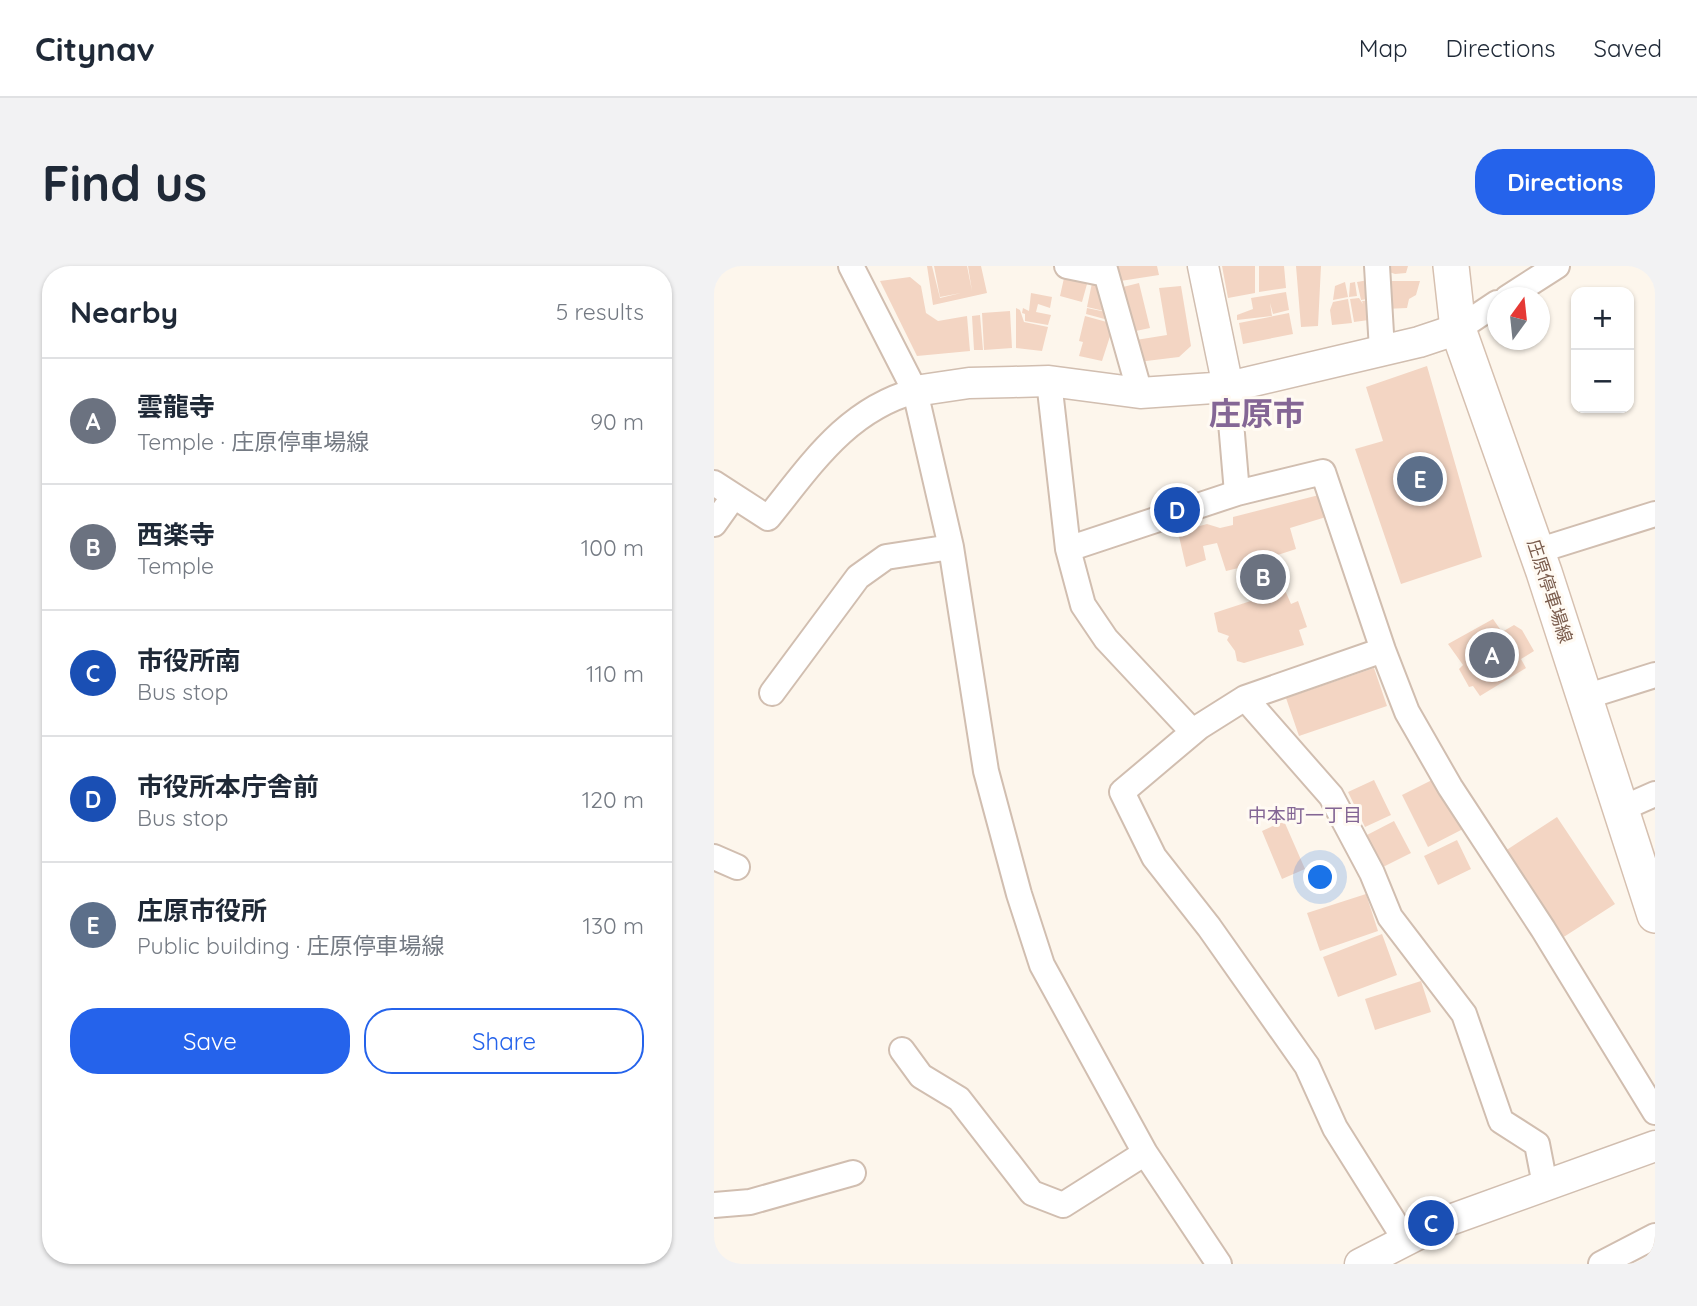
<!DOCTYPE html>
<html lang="en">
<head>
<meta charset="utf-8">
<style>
	:root { --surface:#fff; --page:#f2f2f3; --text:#1f2937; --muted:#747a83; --line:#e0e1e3; --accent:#2563eb }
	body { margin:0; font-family:Quicksand,"Noto Sans JP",sans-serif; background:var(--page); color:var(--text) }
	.controls { position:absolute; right:21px; top:21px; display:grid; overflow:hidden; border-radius:14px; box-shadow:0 2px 5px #0004 }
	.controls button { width:63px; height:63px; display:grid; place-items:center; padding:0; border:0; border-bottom:2px solid var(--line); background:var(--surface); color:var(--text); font:35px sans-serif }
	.compass { position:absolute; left:773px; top:21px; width:63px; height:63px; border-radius:50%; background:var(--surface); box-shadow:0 2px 5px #0004; rotate:15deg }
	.you { position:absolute; left:607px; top:612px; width:24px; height:24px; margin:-18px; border:5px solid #fff; border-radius:50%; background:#1a73e8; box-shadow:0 0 0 10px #1a73e833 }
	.badge { display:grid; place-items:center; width:46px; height:46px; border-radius:50%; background:var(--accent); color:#fff; font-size:23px; font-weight:700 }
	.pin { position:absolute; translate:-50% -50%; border:4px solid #fff; box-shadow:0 2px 7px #0006 }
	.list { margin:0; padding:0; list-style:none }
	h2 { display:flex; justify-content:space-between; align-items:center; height:91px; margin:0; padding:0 28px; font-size:30px }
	h2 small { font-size:23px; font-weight:400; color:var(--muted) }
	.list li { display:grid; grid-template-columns:46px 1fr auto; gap:21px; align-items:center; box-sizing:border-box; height:126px; padding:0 28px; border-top:2px solid var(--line) }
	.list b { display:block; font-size:26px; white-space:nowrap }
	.list p { margin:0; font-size:23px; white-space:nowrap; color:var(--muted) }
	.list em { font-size:23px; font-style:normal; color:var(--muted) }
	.actions { display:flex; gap:14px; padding:21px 28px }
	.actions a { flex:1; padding:16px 0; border:2px solid var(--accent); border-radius:28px; text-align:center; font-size:24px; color:var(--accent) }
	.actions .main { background:var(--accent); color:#fff }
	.map { position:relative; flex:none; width:941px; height:998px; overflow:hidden; border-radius:28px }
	header { display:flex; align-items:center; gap:42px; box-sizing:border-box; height:98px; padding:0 35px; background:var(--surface); border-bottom:2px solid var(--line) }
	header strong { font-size:33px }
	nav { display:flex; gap:38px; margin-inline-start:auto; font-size:24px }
	.intro { display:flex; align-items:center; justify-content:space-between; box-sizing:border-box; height:168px; padding:0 42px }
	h1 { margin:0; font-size:49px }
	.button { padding:18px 32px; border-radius:28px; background:var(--accent); color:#fff; font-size:24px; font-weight:700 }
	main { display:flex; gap:42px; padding:0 42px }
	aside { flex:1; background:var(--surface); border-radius:28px; box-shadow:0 2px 5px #0004 }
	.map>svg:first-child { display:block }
	.building { fill:#f3d5c3 }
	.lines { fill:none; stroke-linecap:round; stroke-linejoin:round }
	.minor-casing { stroke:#d1beb0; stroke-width:28 }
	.tertiary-casing { stroke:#d1beb0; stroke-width:33 }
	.secondary-casing { stroke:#d6c0b0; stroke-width:38 }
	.minor { stroke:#fff; stroke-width:24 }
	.tertiary { stroke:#fff; stroke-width:30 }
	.secondary { stroke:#fff; stroke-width:35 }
	.labels { text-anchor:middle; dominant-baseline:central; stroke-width:6; stroke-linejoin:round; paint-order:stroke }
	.street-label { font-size:18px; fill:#7a5c4d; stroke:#fffaf3 }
	.neighbourhood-label { font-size:19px; fill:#846695; stroke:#fffaf3 }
	.town-label { font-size:32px; font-weight:bold; fill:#846695; stroke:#fffaf3 }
</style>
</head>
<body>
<header>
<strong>Citynav</strong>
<nav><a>Map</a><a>Directions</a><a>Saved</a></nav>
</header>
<div class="intro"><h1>Find us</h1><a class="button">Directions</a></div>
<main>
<aside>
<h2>Nearby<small>5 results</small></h2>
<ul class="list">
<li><span class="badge" style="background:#6b7280">A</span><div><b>雲龍寺</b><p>Temple · 庄原停車場線</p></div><em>90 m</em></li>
<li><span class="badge" style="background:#6b7280">B</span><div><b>西楽寺</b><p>Temple</p></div><em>100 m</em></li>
<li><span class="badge" style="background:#1a4fb4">C</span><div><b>市役所南</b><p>Bus stop</p></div><em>110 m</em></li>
<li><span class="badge" style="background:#1a4fb4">D</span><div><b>市役所本庁舎前</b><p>Bus stop</p></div><em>120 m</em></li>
<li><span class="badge" style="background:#5c6f8a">E</span><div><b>庄原市役所</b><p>Public building · 庄原停車場線</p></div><em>130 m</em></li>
</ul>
<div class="actions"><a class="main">Save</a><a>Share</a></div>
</aside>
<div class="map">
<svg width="941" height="998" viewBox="0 0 941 998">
	<rect width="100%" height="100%" fill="#fdf6ec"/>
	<!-- building -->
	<path class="building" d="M213,0H218L226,32L247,27L226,31L220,0H253L258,25L254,0H267L273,27L219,39Z
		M403,0H443L445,9L400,16L405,8Z
		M508,0H541V27L514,32Z
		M545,0H570L572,22L545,26Z
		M582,0H607L604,60L587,61Z
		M669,0H694L692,7L681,8L669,4Z
		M196,11L207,20L212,47L224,55L253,50L256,85L203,90L166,15Z
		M350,12L373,18L368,36L346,30Z
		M660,13L661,32L647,34L643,16Z
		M669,15H706L702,29L695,33L693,42L671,43Z
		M631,16L634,31L619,34L621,20Z
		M641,16L643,30L635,31L636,17Z
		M378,17L389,18L390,45L373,41Z
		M425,17L436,62L417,66L405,22Z
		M467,20L477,80L465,91L424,96L422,74L453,69L445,22Z
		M572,26L575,44L559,48L556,37L558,50L523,54V49L539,43L537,32Z
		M317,27L338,31L336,42L324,38L322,46L337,49L334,59L311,55V48L308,47L309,42L315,45Z
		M645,32L649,38L648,35L660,34L662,53L640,56L636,33Z
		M634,33L638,57L618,59L616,44L619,36Z
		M302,42L306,44L310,56L334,61L328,85L302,82Z
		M373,42L392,46L398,55L372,48Z
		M296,45L298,82L270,84L268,47Z
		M575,47L579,68L529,78L525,57Z
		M266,49L269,84H260L258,50Z
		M371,50L400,58L388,95L365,90L369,76L365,75Z
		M713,100L768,291L687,318L641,183L669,175L652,121Z
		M605,229L612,251L576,262L582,283L551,293L549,299L557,300L561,310L556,313L560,328L570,322L577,338L584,335L593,361L585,364L590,379L530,397L523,395L521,385L513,374L515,370L504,366L500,347L546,332L537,299L512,305L503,277L489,280L492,294L472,301L464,266L493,258L506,262L519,259V251Z
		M779,353L788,366L800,359L808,364L820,385L807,393L812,402L766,430L759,420L755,421L745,403L749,399L734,378Z
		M660,402L673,440L585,470L572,432Z
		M722,512L749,563L714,581L688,529Z
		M660,514L677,549L651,561L634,526Z
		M843,551L901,638L845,674L788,587Z
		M570,555L591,603L568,613L548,565Z
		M680,555L697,587L669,601L653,569Z
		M743,574L757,603L724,619L710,590Z
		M652,628L664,665L606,685L593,647Z
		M668,668L683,709L624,731L609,691Z
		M707,715L717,746L661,764L651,733Z"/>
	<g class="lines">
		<!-- minor casing -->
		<g class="minor-casing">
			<path id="minor" d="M137,0L201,125L237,281L272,505L305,628L328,699L431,887L505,998
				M353,0L392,8
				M390,0L426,127
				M663,0L668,84
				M793,32L843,0
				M744,63L783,37
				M335,115L354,283L369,339L392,373L479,466
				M514,121L523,227L609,206L669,384L693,446L736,521L829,663L941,846
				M0,217L54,252C97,199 132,144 201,125
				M0,258L20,230
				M354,283L523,227
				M823,285L941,248
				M669,384L531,432L617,530L658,607L676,651L750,748L787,855L823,878L831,919
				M58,427L144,311L172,291L237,281
				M871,431L941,409
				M531,432L485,461L408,526L440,591L495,661L593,800L621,862L692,975
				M907,543L941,528
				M0,591L23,601
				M188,784L207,810L245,833L318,927L349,939L431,887
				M0,939L36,936L139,907
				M887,998L941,970"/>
		</g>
		<!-- tertiary casing -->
		<g class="tertiary-casing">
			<path id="tertiary" d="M489,0L514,121L705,76L744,63
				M201,125L255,117L299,116L335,115L426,127L514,121
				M646,998L722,959L941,880"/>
		</g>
		<!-- secondary casing -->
		<g class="secondary-casing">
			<path id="secondary" d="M737,0L744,63L830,306L941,649"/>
		</g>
		<!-- minor -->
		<use href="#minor" class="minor"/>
		<!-- tertiary -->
		<use href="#tertiary" class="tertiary"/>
		<!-- secondary -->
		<use href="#secondary" class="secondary"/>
	</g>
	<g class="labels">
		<!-- street labels -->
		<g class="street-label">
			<text transform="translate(836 325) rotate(72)">庄原停車場線</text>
		</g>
		<!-- neighbourhood labels -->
		<g class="neighbourhood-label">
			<text x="591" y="549">中本町一丁目</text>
		</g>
		<!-- town labels -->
		<g class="town-label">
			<text x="543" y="147">庄原市</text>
		</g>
	</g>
</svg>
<div class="controls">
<button>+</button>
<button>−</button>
</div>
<svg class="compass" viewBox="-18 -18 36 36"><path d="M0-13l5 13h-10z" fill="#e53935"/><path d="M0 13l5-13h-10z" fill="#747a83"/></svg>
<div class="you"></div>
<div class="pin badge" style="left:778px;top:389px;background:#6b7280">A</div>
<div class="pin badge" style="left:549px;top:311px;background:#6b7280">B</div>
<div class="pin badge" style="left:717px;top:957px;background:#1a4fb4">C</div>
<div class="pin badge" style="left:463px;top:244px;background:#1a4fb4">D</div>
<div class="pin badge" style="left:706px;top:213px;background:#5c6f8a">E</div>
</div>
</main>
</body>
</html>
